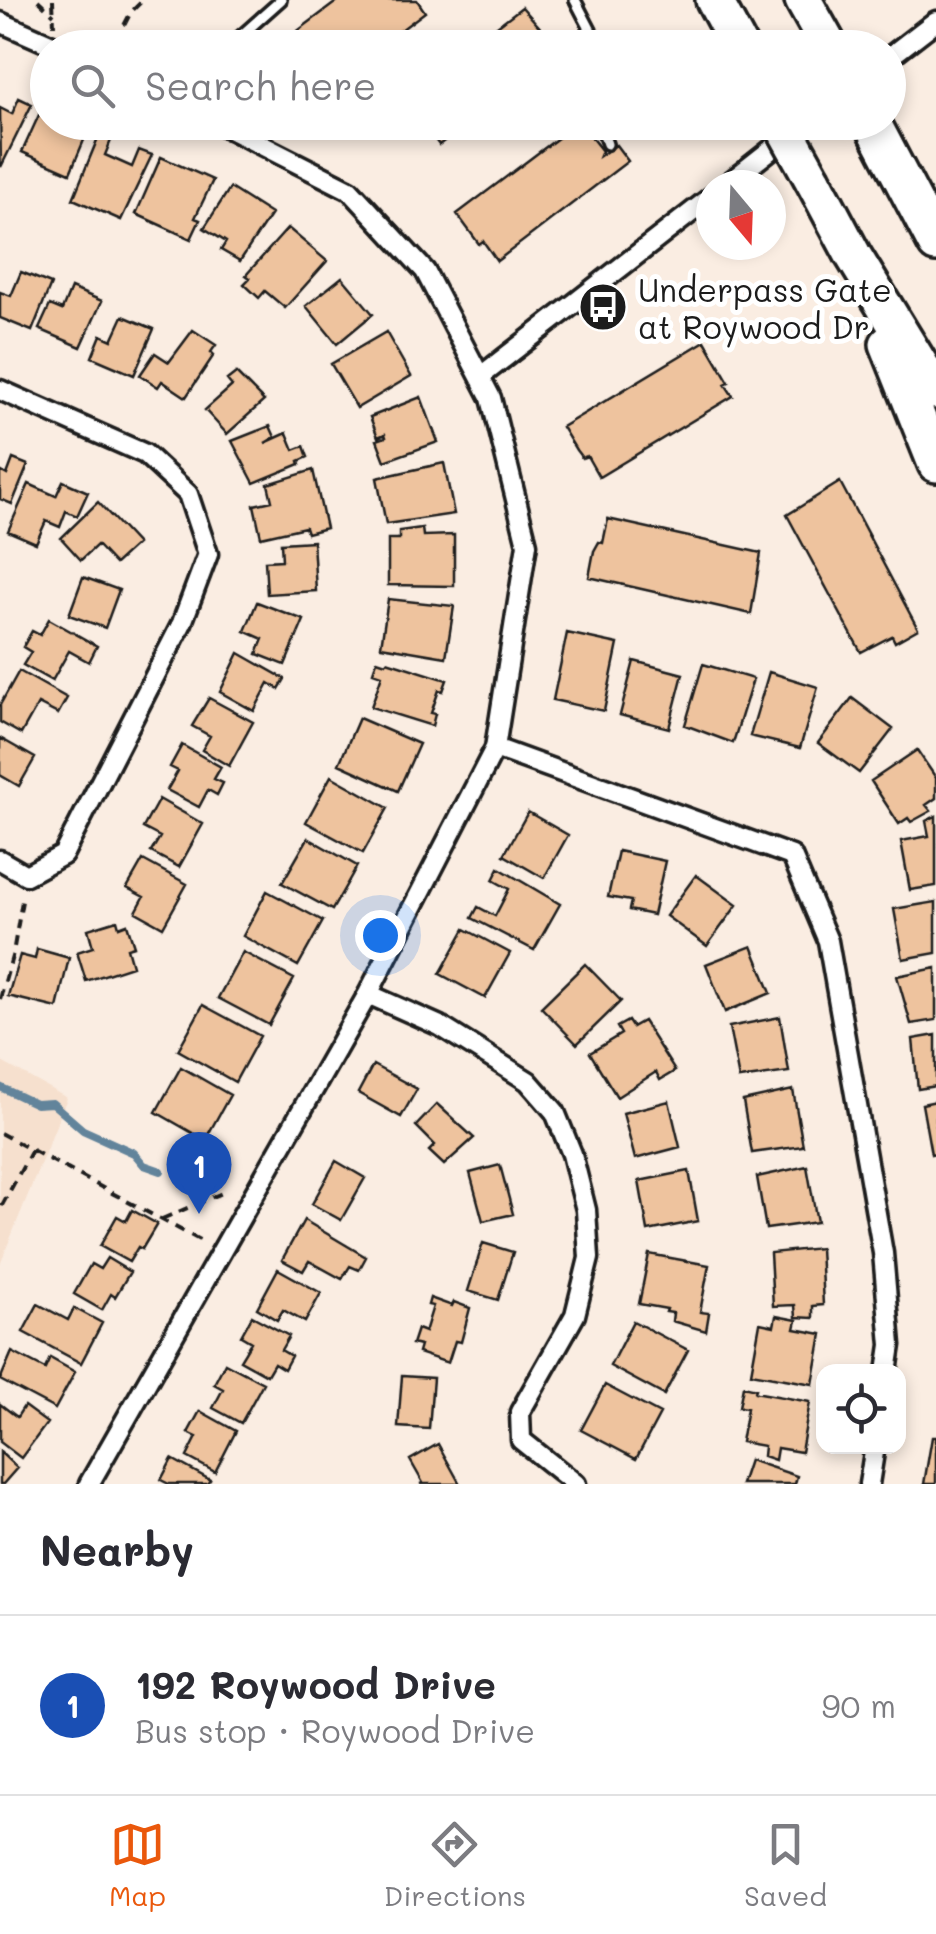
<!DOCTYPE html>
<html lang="en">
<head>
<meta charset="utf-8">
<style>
	:root { --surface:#fff; --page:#f7f7f7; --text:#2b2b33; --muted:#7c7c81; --line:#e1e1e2; --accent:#ea580c }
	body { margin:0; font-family:Mali,sans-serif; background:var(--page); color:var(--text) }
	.controls { position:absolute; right:30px; bottom:30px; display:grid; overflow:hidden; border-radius:20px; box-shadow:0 5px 15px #0003 }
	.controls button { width:90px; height:90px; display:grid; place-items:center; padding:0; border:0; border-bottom:2px solid var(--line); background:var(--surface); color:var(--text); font:50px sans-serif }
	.compass { position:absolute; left:696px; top:170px; width:90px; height:90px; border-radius:50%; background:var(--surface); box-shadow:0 5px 15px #0003; rotate:161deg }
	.you { position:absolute; left:380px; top:935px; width:35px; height:35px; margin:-25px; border:8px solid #fff; border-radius:50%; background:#1a73e8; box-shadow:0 0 0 15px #1a73e833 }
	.badge { display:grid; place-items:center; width:65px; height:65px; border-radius:50%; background:var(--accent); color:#fff; font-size:32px; font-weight:700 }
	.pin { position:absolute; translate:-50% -82px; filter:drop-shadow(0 2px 5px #0008) }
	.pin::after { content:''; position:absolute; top:52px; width:35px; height:30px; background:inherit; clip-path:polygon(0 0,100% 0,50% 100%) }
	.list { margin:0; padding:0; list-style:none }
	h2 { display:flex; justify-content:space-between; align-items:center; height:130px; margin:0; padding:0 40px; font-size:42px }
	h2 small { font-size:32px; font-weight:400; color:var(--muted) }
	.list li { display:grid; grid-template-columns:65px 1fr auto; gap:30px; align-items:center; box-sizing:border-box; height:180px; padding:0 40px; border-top:2px solid var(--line) }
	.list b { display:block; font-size:38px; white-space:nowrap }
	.list p { margin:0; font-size:32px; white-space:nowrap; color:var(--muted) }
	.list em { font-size:32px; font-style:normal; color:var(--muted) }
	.icon { flex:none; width:55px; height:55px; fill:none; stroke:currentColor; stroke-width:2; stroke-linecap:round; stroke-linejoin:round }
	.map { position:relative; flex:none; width:936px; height:1484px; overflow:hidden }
	.search { position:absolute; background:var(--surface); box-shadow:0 5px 15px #0003; left:30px; right:30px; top:30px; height:110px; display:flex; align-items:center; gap:25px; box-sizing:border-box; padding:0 35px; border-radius:55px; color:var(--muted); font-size:38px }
	.sheet { height:310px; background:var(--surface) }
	nav { display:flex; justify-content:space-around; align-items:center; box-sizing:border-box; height:140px; border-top:2px solid var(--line); background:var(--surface); font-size:28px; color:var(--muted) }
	nav a { display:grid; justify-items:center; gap:5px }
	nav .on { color:var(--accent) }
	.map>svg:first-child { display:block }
	.built { fill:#f6e0ce }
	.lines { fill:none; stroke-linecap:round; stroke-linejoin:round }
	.stream { stroke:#62849b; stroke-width:8 }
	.building { fill:#eec39e; stroke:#1c1c1c; stroke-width:2.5 }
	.service-casing { stroke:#1c1c1c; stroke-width:16 }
	.minor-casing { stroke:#1c1c1c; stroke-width:25 }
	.motorway-casing { stroke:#1c1c1c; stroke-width:42 }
	.path { stroke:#1c1c1c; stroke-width:4; stroke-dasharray:10 8; stroke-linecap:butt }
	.service { stroke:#fff; stroke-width:9 }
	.minor { stroke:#fff; stroke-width:18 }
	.motorway { stroke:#fff; stroke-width:35 }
	.motorway-bridge-casing { stroke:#1c1c1c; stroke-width:42; stroke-linecap:butt }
	.motorway-bridge { stroke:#fff; stroke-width:35 }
	.labels { text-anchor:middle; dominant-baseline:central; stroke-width:10; stroke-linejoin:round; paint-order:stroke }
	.poi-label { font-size:32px; fill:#1c1c1c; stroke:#fff; text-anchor:start }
</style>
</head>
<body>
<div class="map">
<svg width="936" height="1484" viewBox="0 0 936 1484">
	<rect width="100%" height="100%" fill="#faede2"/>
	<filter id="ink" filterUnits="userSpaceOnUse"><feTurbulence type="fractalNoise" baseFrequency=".01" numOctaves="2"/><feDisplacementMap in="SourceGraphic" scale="20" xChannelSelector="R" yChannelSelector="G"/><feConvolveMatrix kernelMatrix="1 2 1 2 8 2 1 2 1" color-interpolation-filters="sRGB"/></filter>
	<g filter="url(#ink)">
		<!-- built -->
		<path class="built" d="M0,1061L67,1098L0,1264Z"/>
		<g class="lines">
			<!-- stream -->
			<path class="stream" d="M0,1087L36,1104L52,1103L83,1130L134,1153L144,1165L161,1171"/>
		</g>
		<!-- building -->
		<path class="building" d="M339,0H417L425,12L377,48H275Z
			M522,7L558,48H468Z
			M19,98L32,104L1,167L0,108L12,114Z
			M43,106L48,108V122H81L90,126L70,173L22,152Z
			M422,122H469L439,145Z
			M579,122L602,151L600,156L616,145L628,161L497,261L483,241L479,244L457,214Z
			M100,133L112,138L105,155L132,167L139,150L152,155L121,220L73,199Z
			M161,157L213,180L195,218L200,220L191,239L136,214Z
			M230,188L271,214L240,261L221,250L226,242L204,228Z
			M288,228L327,261L285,308L265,291L259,298L244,284L250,278L246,275Z
			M21,272L51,284L32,331L0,318V292L11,296Z
			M342,277L373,314L337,344L306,306Z
			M71,288L102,301L81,347L39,329L50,305L62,310Z
			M123,316L154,329L134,375L92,357L101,335L112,340Z
			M193,330L216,345L211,352L214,355L186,397L162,381L158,387L140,375L155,353L169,362Z
			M386,332L411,376L357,408L331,364Z
			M705,341L729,382L725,384L733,396L599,477L587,456L582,458L576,450L562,427Z
			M236,373L264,401L227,434L205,410L232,386L227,380Z
			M421,397L438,442L385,461L377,440L386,437L385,434L378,437L370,417Z
			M270,426L275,437L265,443L287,433L294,450L304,446L308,457L299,461L300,464L254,483L232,441Z
			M13,459L28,465L12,504L0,499V471L7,475Z
			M444,463L454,514L386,524L377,478Z
			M313,470L326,528L307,533L305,527L261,537L254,505L272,501L268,484Z
			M63,481L88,492L77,516L66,511L60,527L46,521L36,543L8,531L29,484L56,496Z
			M840,482L918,629L895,642L892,636L861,652L787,515Z
			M98,502L137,544L115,564L97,545L81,560L61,538Z
			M608,519L761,553L751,614L589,577L594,551L599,542L603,543Z
			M422,528L423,536L454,535V586L388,585V539H399V531Z
			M313,541L316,591L267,594L265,561L282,560L281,543Z
			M83,577L119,590L105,628L69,615Z
			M388,599L454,606L446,657L381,646Z
			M257,602L304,620L285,665L257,654L263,639L245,631Z
			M49,619L97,646L89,662L69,651L52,681L23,665L31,652L23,647L32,631L40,635Z
			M567,633L618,644L604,711L553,700Z
			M239,653L285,679L279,689L269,683L254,711L220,692Z
			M377,660L386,663L387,661L447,680L443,691L439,690L431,713L435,714L432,726L371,707L382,675L373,672Z
			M634,661L683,674L669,728L620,715Z
			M703,664L753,679L733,743L685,725Z
			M19,671L67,698L58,714L38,704L21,734L0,722V705Z
			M769,672L818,687L800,748L750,736Z
			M209,698L253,722L229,766L202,750L210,736L192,726Z
			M852,698L893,729L859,773L818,743Z
			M359,718L419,744L398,791L339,764Z
			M0,738L35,758L19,786L0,775Z
			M182,745L221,767L214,779L223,783L217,795L208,790L199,807L167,790L178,771L170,767Z
			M917,750L936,778V798L926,805L931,811L911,822L908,818L899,824L871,781Z
			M331,776L388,808L363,853L306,822Z
			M159,799L203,824L179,867L151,852L160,837L143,828Z
			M528,812L568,835L544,878L504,855Z
			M936,816V886L910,890L901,841L929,836L926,821Z
			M308,838L357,866L332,910L282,883Z
			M618,851L665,861L653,915L629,910L631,901L608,897Z
			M143,860L187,884L163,927L136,912L144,897L127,888Z
			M499,868L560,904L534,950L472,918L478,907L495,916L509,889L493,880Z
			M696,875L737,905L707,946L666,916Z
			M267,891L323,921L298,966L243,936Z
			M936,902V953L903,959L894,909Z
			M117,920L119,927L127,924L134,946L127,948L132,966L86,981L77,952L93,947L88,929Z
			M465,929L510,953L485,998L440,974Z
			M752,946L771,993L725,1012L706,964Z
			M37,949L69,958L57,1008L8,996L20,955L35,959Z
			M243,952L294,979L269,1025L218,998Z
			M585,964L621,1001L577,1044L541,1007Z
			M936,968V1020L911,1024L897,976Z
			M203,1005L260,1036L235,1082L178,1050Z
			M780,1017L789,1072L739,1079L729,1027Z
			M628,1021L632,1027L643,1021L675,1071L660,1080L656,1072L617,1097L590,1053L621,1034L617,1027Z
			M936,1035V1086L918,1089L913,1039Z
			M373,1065L417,1089L401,1117L358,1093Z
			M181,1067L230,1095L205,1140L156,1112Z
			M793,1090L803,1146L752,1153L743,1101Z
			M669,1101L680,1147L635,1159L623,1113Z
			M936,1101V1153L931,1154L922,1104Z
			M437,1104L474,1138L444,1165L429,1151L435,1145L416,1126Z
			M336,1161L365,1178L341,1220L312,1204Z
			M500,1165L513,1214L483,1221L470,1173Z
			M807,1166L817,1222L766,1229L757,1177Z
			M689,1171L698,1221L648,1231L639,1181Z
			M132,1210L157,1224L142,1249L138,1247L129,1262L100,1246L117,1216L126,1221Z
			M304,1220L366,1257L359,1270L350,1266L342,1279L309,1261L303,1271L282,1260Z
			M483,1243L513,1252L498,1300L468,1291Z
			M820,1248L823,1305L813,1306V1318L796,1317L795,1305L773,1306L770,1253Z
			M649,1254L709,1265L700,1312L709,1313L706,1331L672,1321L673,1313L666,1312L667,1309L639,1304Z
			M107,1258L130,1272L115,1297L111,1294L102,1310L74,1294L91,1264L100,1269Z
			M278,1269L321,1293L305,1322L283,1310L277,1320L257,1308Z
			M430,1298L452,1306L454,1302L470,1308L461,1342L455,1341L448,1363L418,1353L420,1346L412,1344L417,1329L425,1332L433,1306L428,1305Z
			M38,1304L68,1320L74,1308L102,1323L81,1363L23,1332Z
			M252,1316L289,1336L281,1350L291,1356L284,1369L274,1363L267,1375L240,1360L251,1342L241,1336Z
			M776,1316L797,1320L795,1329L822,1334L813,1384L751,1373L760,1323L774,1326Z
			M633,1321L688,1350L664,1395L610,1366Z
			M12,1352L45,1369L50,1358L75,1372L55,1409L0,1380Z
			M225,1363L263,1383L241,1423L213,1408L223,1389L214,1384Z
			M402,1376L433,1378L429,1429L398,1427Z
			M605,1385L660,1414L636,1459L581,1430Z
			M743,1386L756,1389L755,1392L810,1402L801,1452L777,1448L775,1460L763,1456L764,1446L741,1442L747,1408L739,1407Z
			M0,1404L17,1417L24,1406L47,1423L21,1458L0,1442Z
			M200,1411L236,1431L215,1472L187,1457L197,1437L188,1433Z
			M932,1437H936V1484H924Z
			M438,1444L460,1484H420L423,1483L410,1460Z
			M0,1452L17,1468L3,1484H0Z
			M172,1459L210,1480L207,1484H169L161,1480Z
			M749,1460L797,1476L795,1484H741Z"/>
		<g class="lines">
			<!-- service casing -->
			<g class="service-casing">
				<path id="service" d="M575,0L600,48
					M227,48L281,0
					M599,122L607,144"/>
			</g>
			<!-- minor casing -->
			<g class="minor-casing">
				<path id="minor" d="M0,22L59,48
					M888,58L936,21
					M726,185L806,122
					M481,376L711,197
					M0,390L145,454L188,494L208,554L182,623L63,855L26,875L0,860
					M495,748L792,856L828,941L883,1253L891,1345L887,1372
					M368,994L440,1026L528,1081L555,1112L572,1154L586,1210L589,1258L575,1315L520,1412L521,1440L576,1484
					M89,1484L368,994L495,748L527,544L491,398L425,271L350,190L216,122
					M869,1484L875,1446"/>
			</g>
			<!-- motorway casing -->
			<g class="motorway-casing">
				<path id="motorway" d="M714,0L740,48
					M803,0L830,48
					M872,122L936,244
					M813,180L853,255L936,391
					M888,344L936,464"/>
			</g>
			<!-- path -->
			<path class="path" d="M38,0L54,15
				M53,0L54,25
				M116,41L131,12L143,0
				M0,999L13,953L23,895
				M0,1133L32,1150L0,1209
				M32,1150L205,1243
				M162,1219L222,1193"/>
			<!-- service -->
			<use href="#service" class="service"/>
			<!-- minor -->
			<use href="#minor" class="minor"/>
			<!-- motorway -->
			<use href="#motorway" class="motorway"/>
			<!-- motorway-bridge casing -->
			<g class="motorway-bridge-casing">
				<path id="motorway-bridge" d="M781,122L813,180"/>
			</g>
			<!-- motorway-bridge -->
			<use href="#motorway-bridge" class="motorway-bridge"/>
		</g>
	</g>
	<!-- icons -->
	<defs>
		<g id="bus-disc" transform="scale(2.5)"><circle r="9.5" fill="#1c1c1c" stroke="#fff"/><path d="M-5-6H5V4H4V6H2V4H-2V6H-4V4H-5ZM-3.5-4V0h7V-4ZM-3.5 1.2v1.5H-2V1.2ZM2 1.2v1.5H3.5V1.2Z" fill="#fff"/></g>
	</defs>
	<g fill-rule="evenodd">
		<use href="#bus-disc" x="603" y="307"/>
	</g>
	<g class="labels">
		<!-- poi labels -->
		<g class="poi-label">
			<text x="638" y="289">Underpass Gate<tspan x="638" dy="37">at Roywood Dr</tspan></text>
		</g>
	</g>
</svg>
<div class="controls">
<button><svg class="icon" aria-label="locate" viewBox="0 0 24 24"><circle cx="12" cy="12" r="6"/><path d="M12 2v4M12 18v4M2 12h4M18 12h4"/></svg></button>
</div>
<svg class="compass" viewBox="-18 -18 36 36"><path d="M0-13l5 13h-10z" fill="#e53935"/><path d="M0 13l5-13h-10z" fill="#7c7c81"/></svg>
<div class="you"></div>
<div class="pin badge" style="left:199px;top:1214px;background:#1a4fb4">1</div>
<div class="search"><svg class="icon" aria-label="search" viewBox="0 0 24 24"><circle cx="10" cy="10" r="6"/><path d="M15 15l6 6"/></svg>Search here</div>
</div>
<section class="sheet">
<h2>Nearby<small></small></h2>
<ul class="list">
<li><span class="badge" style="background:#1a4fb4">1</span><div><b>192 Roywood Drive</b><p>Bus stop · Roywood Drive</p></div><em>90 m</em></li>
</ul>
</section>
<nav>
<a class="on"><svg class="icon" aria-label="map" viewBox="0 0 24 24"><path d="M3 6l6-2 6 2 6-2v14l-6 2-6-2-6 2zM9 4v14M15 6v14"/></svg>Map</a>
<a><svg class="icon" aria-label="directions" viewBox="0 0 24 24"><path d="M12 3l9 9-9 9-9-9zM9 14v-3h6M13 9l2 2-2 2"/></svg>Directions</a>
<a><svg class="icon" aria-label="saved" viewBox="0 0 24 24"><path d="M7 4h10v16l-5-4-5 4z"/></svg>Saved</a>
</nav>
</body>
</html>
